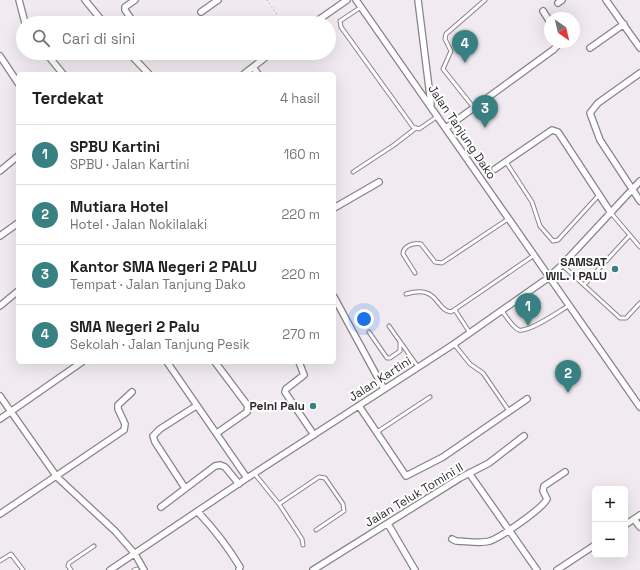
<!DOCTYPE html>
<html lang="id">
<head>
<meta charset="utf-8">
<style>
	:root { --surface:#fff; --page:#f6f6f6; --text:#202124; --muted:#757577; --line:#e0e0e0; --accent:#388081 }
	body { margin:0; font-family:"Space Grotesk",sans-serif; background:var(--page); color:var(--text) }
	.controls { position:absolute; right:12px; bottom:12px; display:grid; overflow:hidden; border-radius:6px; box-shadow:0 4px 16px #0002 }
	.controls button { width:36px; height:36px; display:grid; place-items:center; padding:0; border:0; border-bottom:1px solid var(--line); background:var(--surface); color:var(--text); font:20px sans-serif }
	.compass { position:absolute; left:544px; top:12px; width:36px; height:36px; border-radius:50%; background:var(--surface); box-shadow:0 4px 16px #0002; rotate:146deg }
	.you { position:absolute; left:364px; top:319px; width:14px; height:14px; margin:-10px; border:3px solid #fff; border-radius:50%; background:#1a73e8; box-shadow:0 0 0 6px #1a73e833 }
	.badge { display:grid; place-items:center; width:26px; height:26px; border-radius:50%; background:var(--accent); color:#fff; font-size:13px; font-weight:700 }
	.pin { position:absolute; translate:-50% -33px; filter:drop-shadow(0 1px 2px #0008) }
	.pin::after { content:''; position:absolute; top:21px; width:14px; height:12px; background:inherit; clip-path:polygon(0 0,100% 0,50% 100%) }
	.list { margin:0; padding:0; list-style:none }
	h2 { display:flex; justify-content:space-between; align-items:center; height:52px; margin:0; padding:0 16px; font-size:17px }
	h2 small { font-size:13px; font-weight:400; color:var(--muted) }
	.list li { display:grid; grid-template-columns:26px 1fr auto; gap:12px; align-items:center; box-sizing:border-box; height:60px; padding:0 16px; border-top:1px solid var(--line) }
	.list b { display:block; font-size:15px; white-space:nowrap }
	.list p { margin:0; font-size:13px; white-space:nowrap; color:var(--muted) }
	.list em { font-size:13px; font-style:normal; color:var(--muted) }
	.icon { flex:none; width:22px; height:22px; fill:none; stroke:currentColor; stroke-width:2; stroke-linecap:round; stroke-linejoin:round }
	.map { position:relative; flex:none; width:640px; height:570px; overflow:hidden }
	.search { position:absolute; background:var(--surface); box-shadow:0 4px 16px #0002; left:16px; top:16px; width:320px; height:44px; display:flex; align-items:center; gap:10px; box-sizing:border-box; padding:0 14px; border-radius:22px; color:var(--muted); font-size:15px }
	.panel { position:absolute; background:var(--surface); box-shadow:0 4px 16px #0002; left:16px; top:72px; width:320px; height:292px; border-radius:6px }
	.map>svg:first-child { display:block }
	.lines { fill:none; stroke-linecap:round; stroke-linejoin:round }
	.service-casing { stroke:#888388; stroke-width:5 }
	.minor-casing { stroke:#888388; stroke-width:8 }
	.path { stroke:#9a969a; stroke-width:1; stroke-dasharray:1 3; stroke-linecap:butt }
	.service { stroke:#fff; stroke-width:3 }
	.minor { stroke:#fff; stroke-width:5.5 }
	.poi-dot { fill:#388081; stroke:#fff; stroke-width:1.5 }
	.labels { text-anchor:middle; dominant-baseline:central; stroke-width:4; stroke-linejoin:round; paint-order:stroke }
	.street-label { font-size:12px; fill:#2d2b2d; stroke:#fff }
	.poi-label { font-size:12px; font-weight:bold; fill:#2d2b2d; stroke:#fff; text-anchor:end }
</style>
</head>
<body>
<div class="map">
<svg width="640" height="570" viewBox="0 0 640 570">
	<rect width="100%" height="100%" fill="#f1ebf1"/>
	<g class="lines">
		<!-- service casing -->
		<g class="service-casing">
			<path id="service" d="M361,7L340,21L341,27L413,127L419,129L438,116
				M474,108L443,69L451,51L445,39L446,34L485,0
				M506,162L532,202L540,226L553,241L558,240L599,195
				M353,172L394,145L416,128
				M611,213L640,247
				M562,265L620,318H626L640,303
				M415,273L403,254C403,246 414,242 421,244L435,262L442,263L508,219
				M584,285L630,235
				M406,294C439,284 435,310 451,312L533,256
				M455,310L470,333
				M502,311C506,316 513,328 519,330C530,332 558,312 568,306
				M389,326L418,367
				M369,332L387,358H390L400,351V343
				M454,344L470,364L483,373L509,411
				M377,432L430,397
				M254,473L279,504L302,539L303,545
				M279,504L319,477L325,478L343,504L344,511L316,530
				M0,561L11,554L23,570
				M71,570L68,566L69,563L94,546
				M134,570L137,569"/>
		</g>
		<!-- minor casing -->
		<g class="minor-casing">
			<path id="minor" d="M19,0L25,23
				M85,0L104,23
				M356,0L640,407
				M418,0L431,104
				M606,0L640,48
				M558,3L562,0
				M543,11L550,22
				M201,12L218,0
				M134,23L125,10V7L135,0
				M314,23L347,0
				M590,48L624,24
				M46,53L63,74
				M129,53L149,74
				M0,56L18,83
				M253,67L258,74
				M640,73L598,103L590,113L600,140L640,201
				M244,74L271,53
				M446,128L553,50L561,42
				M495,169L552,130L558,132L611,213
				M0,171L18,156
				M334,208L379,182
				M0,236L18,223
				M334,297L384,389
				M0,306L18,291
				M167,362L247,478
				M215,362L248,406L247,412L217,433
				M299,362L304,375L286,389L285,392L314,435
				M0,396L57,477L115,531L135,554L144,570
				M359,406L406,476L443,457L527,399
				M0,419L82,362
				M469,473L537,570
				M185,488L155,442L153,436L160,429L196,406
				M161,507L215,466L220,465L225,467L239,484
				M198,512C214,529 228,547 240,567L239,570
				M0,514L124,430L125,424L118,409V405L132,392
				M634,519L640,527
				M388,524L415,570
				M625,525L640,515
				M452,539L456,541C466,541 480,544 490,541C501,537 542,509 547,499L543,491L544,486L565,472
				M110,570L247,478L454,344L548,278L562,265L640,181
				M313,570L460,478L489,463L524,436
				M557,570L595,545"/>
		</g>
		<!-- path -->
		<path class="path" d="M267,0L283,23"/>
		<!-- service -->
		<use href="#service" class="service"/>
		<!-- minor -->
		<use href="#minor" class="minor"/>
	</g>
	<!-- markers -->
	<g class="poi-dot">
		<circle cx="615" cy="269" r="4"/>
		<circle cx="313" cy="406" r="4"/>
	</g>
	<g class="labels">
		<!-- street labels -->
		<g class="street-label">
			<text transform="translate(462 132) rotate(56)">Jalan Tanjung Dako</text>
			<text transform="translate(380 379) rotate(-33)">Jalan Kartini</text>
			<text transform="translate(414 495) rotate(-31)">Jalan Teluk Tomini II</text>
		</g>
		<!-- poi labels -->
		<g class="poi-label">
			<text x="607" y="262">SAMSAT<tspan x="607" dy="14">WIL. I PALU</tspan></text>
			<text x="305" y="406">Pelni Palu</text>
		</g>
	</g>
</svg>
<div class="controls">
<button>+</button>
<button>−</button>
</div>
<svg class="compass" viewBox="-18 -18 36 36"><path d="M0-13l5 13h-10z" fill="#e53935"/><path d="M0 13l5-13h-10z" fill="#757577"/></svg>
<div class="you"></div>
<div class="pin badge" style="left:528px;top:326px">1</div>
<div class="pin badge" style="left:568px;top:393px">2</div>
<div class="pin badge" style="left:485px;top:128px">3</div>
<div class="pin badge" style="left:465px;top:63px">4</div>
<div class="search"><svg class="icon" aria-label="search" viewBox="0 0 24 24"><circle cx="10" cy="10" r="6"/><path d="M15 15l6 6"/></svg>Cari di sini</div>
<section class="panel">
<h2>Terdekat<small>4 hasil</small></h2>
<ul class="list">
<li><span class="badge">1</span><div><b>SPBU Kartini</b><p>SPBU · Jalan Kartini</p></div><em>160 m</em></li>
<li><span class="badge">2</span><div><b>Mutiara Hotel</b><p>Hotel · Jalan Nokilalaki</p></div><em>220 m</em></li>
<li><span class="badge">3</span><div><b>Kantor SMA Negeri 2 PALU</b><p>Tempat · Jalan Tanjung Dako</p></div><em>220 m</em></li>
<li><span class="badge">4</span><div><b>SMA Negeri 2 Palu</b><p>Sekolah · Jalan Tanjung Pesik</p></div><em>270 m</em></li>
</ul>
</section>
</div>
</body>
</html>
